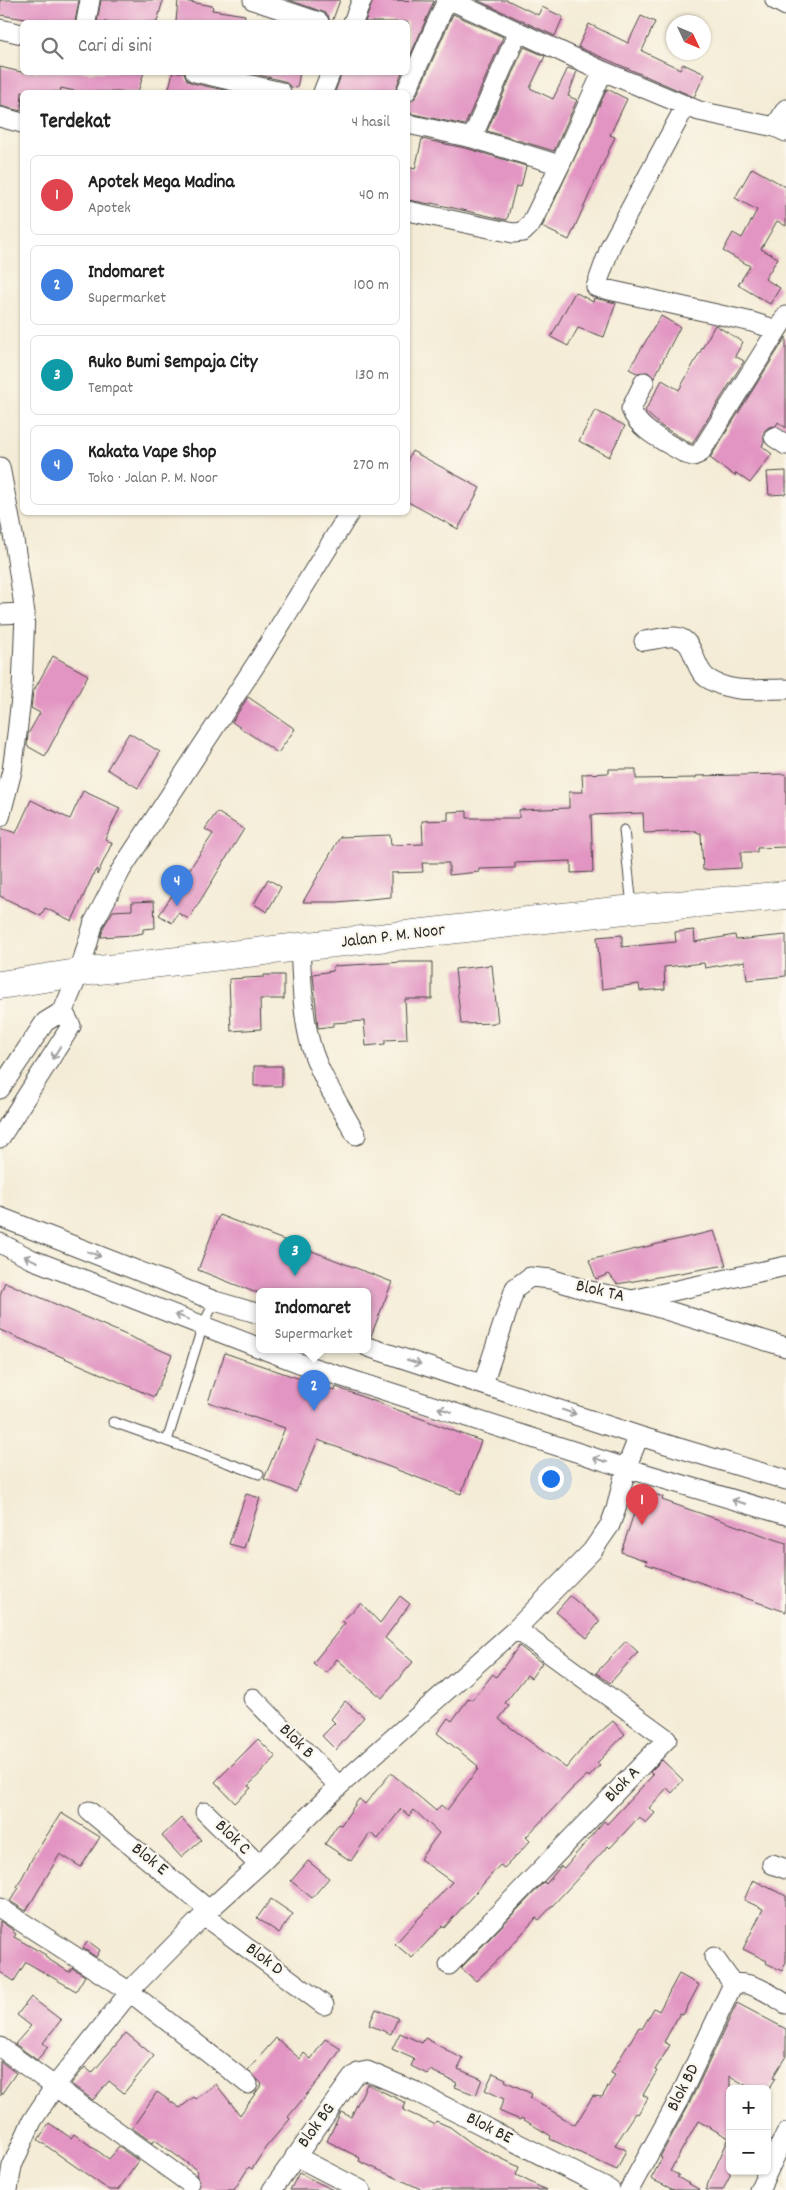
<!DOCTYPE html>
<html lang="id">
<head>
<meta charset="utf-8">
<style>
	:root { --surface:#fff; --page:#f6f6f6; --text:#222; --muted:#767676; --line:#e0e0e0; --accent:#1f6fb2 }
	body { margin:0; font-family:Dekko,sans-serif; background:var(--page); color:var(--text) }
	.controls { position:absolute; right:15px; bottom:15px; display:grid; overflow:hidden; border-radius:8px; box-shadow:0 1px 4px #0004 }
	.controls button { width:45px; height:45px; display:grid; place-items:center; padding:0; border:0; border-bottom:1px solid var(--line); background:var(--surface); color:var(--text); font:25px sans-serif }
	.compass { position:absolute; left:666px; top:15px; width:45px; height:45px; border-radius:50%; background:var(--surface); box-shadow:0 1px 4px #0004; rotate:134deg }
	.you { position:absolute; left:550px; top:1478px; width:18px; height:18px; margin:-12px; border:4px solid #fff; border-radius:50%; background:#1a73e8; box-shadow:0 0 0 8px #1a73e833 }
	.badge { display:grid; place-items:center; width:32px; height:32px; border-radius:50%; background:var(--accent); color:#fff; font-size:16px; font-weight:700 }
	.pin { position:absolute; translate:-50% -41px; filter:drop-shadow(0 1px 2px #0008) }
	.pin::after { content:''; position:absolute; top:26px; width:18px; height:15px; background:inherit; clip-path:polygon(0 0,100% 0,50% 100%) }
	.popup { position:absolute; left:256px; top:1288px; width:115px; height:65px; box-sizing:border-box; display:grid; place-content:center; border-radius:8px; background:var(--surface); filter:drop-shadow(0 1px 4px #0005); font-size:16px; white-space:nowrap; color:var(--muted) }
	.popup b { font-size:19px; color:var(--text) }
	.popup::after { content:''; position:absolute; left:50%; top:100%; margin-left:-10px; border:10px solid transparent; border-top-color:var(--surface) }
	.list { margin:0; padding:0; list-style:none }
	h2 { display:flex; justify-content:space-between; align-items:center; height:65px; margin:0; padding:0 20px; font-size:21px }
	h2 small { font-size:16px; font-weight:400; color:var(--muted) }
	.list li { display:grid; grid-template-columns:32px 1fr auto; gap:15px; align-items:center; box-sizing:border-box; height:80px; margin:0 10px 10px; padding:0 10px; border:1px solid var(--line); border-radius:8px }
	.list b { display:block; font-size:19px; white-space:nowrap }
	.list p { margin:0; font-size:16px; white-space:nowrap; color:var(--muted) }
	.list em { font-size:16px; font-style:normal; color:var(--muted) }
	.icon { flex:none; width:28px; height:28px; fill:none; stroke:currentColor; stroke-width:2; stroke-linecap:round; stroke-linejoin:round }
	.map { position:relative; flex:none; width:786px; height:2190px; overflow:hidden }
	.search { position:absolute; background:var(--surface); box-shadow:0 1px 4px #0004; left:20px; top:20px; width:390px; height:55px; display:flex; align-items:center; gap:12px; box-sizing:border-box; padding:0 18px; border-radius:8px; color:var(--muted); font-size:19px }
	.panel { position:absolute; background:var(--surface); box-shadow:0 1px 4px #0004; left:20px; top:90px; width:390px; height:425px; border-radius:8px }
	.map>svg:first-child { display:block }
	.building { fill:#e295c2 }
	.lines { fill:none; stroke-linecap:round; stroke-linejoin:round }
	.lane-casing { stroke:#494845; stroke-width:11 }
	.street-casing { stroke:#494845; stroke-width:21 }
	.highway-casing { stroke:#494845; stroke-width:29 }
	.lane { stroke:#fff; stroke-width:9 }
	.street { stroke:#fff; stroke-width:19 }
	.highway { stroke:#fff; stroke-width:28 }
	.oneway { stroke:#a0a0a0 }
	.labels { text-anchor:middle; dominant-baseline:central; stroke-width:4.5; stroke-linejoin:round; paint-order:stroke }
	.street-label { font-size:18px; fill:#2b2b2b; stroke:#fbf7ec }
</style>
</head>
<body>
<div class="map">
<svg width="786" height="2190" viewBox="0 0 786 2190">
	<rect width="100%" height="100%" fill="#fbf7ec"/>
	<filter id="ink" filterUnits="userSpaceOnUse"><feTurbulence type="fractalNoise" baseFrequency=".02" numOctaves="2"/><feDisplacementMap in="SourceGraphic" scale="10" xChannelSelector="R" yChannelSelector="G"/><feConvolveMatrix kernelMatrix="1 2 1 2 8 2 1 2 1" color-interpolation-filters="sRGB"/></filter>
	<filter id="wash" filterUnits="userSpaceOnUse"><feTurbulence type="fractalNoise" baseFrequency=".0096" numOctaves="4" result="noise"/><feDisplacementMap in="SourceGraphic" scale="20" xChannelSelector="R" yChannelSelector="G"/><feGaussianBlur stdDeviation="1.12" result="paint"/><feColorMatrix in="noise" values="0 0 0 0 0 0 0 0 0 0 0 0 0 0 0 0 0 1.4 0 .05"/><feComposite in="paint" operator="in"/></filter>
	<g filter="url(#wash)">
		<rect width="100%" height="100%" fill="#f4ecd6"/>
		<g id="blocks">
			<!-- building -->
			<path class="building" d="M0,0H79L75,22H25L26,19L0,15Z
				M101,0H163L157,22H97Z
				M178,0L213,6L212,10L245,15L244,22H176Z
				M289,0H340L332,22H330L328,15L323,12Z
				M373,0L434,1L408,61V22H365Z
				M477,0H507L538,15L542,7L563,17L555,36Z
				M453,14L503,37L465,125L408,113V103L416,97Z
				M641,16L655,22L642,51L680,69L683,64L705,74L694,97L578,47L589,24L628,43Z
				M524,47L545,56L530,88L553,99L568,68L577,71L568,96L577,100L554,151L487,131Z
				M0,67L21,72H144L138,92H79L61,88L60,92H22L21,111L0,106Z
				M173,72H184L187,80L192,83L233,92H168Z
				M247,72H300L297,88L291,87L284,81Z
				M342,72H402L395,92H335Z
				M607,89L627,99L610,135L615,137L569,240L542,227Z
				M422,139L469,149L526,166L521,187L516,186L507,220L431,203V204L408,200V167L415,169Z
				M752,168L786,187V226L777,221L761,249L778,258L765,279L780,288L770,304L738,285L750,266L723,251L733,233L742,238L757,210L735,198Z
				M575,292L593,302L594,298L616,303L604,337L578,328L568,346L551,337Z
				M661,316L680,327L654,378L648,372L637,373L629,369Z
				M715,325L743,342L735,356L744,361L692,444L661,426L645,411L662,380L679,390Z
				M786,337V428L778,422L776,426L769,427L764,431V442L762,446L772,454L750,483L736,473L735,476L710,458Z
				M595,410L625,426L609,457L579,441Z
				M412,451L480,488L458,529L408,502V459Z
				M786,471V494L769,495L767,472Z
				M53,656L88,675L45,756L27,746L28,734L40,713L31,708L33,692Z
				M248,697L295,729L278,753L232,722Z
				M129,733L160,752L138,788L107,769Z
				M609,769H636V779L696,778V776L786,774V847L757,848V852H741V868L703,870L701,833H697V831L644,833L643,813L591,815L593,872L571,873V861L515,863V868L479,869V872L449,875V863H422L423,872L391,873V897L338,902H303L340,837L390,835L391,845L423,844L422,821L448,820V812L467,811V818H519V810L569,808V792H583L582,774L609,773Z
				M83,791L120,808L105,839L112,843L97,875V869L95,871L72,921L45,908L41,916L0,896V828L16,833L31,800L70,819Z
				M217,812L244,829L189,919L178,913L172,923L159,915L213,834L205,829Z
				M268,879L281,887L267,912L254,904Z
				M154,901L155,928L143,929V933L132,935L101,937L104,926L113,911L132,910V902Z
				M694,930L695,942L735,935L736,940L786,935V976L747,980L745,961L705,968L704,963L664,967L665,989L640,991L639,984L602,989L597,937L622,935V947L676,942L675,932Z
				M404,962H432V999H405L407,1039L385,1040V1044L366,1046L364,1021L333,1023V1026L318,1028L313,974L333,971V966Z
				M492,965L498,1023L461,1024L455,969Z
				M264,975H284V999H260L261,1029L231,1031L229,979L264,977Z
				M254,1066H282V1086H254Z
				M219,1215L392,1282L371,1336H368V1292H254L198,1270Z
				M714,1231L726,1265L617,1284L609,1274L596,1279L589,1260Z
				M5,1282L172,1355L154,1397L0,1330V1295Z
				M225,1353L335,1391L336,1387L481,1441L461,1494L318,1440L296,1492L264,1479L285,1428L208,1402Z
				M642,1490L663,1497L662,1500L786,1543V1612L646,1564L647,1561L621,1552Z
				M246,1494L260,1498L244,1548L229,1544Z
				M400,1596L410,1604L385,1638L413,1662L382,1698L337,1659L326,1673L313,1663L345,1623L342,1621L361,1603L380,1623Z
				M570,1596L600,1621L587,1638L556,1612Z
				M626,1641L638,1652L610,1683L596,1673Z
				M519,1646L542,1663L531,1678L527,1675L505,1703L509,1706L499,1719L566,1768L586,1744L613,1721L625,1734L597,1763L600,1765L589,1777L587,1775L571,1790L526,1837L530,1841L520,1852L504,1868L500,1865L444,1928L442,1926L412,1958L395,1944L452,1882L420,1859L439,1833L414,1810L409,1816L401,1809L378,1839L370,1833L351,1861L325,1844L338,1824L341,1825L359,1799L365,1804L391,1773L436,1811L441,1805L447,1810L478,1769L477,1768L478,1766L437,1733L448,1718L452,1721L469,1698L472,1700L493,1674L496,1677Z
				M345,1701L364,1717L336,1750L322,1736L335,1723L331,1719Z
				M258,1739L276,1757L248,1786L251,1788L235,1803L215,1782Z
				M662,1760L683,1780L672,1793L667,1788L649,1808L655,1813L646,1823L639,1817L610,1848L608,1846L539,1920L536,1918L503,1955L476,1981L461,1968L544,1882L546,1884L561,1866L564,1868L604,1821L607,1824L653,1775L650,1772Z
				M61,1813L100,1837L81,1867L60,1854L26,1911L10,1901L19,1888L17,1887L33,1857Z
				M181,1818L201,1840L181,1857L162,1836Z
				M308,1861L329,1878L312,1898L291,1881Z
				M753,1880L786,1896V1962L782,1971L766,1963L767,1961L743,1949L763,1909L744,1900Z
				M271,1899L293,1914L279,1933L257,1918Z
				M0,1921L13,1930L12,1931L16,1934L14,1937L46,1955L45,1957L69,1972L72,1968L85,1976L76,1991L26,1962L14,1981L0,1972Z
				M88,1941L100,1950L96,1957L83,1948Z
				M679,1974L699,1985L683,2015L680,2013L664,2042L670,2045L655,2070L657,2071L643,2095L648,2098L638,2114L636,2113L615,2145L626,2150L617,2170L550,2139L551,2136L521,2118L520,2120L499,2111L504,2099L485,2090L493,2073L506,2079L505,2081L532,2094L530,2098L575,2125L593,2096L602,2097L615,2075L611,2073L639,2027L642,2029L654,2008L659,2011Z
				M31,1997L61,2020L43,2043L48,2047L37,2060L15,2044L31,2026L17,2015Z
				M737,2003L786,2029V2056L773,2077L776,2078L769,2089H752L730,2076V2175L723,2190H705L729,2138L698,2121L670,2171L679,2175L677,2177L700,2190H674L651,2179L662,2158L660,2157L689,2104Z
				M376,2009L398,2018L391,2034L369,2025Z
				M126,2033L154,2056L124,2093L109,2081L93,2100L71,2084L85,2067L92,2073Z
				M400,2033L422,2043L425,2038L463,2059L458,2069L482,2079L476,2095L455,2087L457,2083L430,2070L427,2074L411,2066L414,2059L392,2049Z
				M276,2038L300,2059L304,2053L311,2059L325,2039L341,2049L326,2071L288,2117L290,2119L266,2147L252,2169L249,2167L234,2190H198L200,2184L196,2174L198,2171L155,2140L153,2143L132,2128L157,2092L180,2108L194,2097L196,2099L216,2084L240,2115L262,2084L248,2070Z
				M0,2061L16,2073L0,2096Z
				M367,2084L406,2103L403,2110L434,2124L436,2121L450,2127L474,2145L519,2167L516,2175L546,2190H423L359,2161L360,2158L327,2141L341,2112L351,2117Z
				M49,2123L71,2138L74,2134L109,2159L119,2147L139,2161L118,2190H109L38,2140Z
				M299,2173L333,2190H290Z"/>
		</g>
	</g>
	<g filter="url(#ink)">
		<use href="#blocks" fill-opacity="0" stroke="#494845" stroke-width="1"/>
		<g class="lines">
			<!-- lane casing -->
			<g class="lane-casing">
				<path id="lane" d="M624,830L632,907
					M113,1422L259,1474
					M167,1441L203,1325L215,1301"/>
			</g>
			<!-- street casing -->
			<g class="street-casing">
				<path id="street" d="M253,0L319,22
					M450,0L603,71
					M775,0L786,6
					M86,22L90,0
					M353,22L362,0
					M0,29L22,34
					M195,72L281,92
					M323,92L331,72
					M406,92L447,0
					M686,105L611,245L596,287L752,322L777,330
					M0,117L22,123
					M408,124L472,138L560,165L603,71L699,111L775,127L786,132
					M775,127L786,109
					M472,138L518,32
					M408,211L513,233L523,232L531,224L560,165
					M644,382L631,409C639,432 667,442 686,454L693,456L700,453L786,316
					M774,437L786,445
					M0,467L14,540L25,613L22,689L17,734L12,771L0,817
					M0,614L25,613
					M644,641C654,640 666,636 675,637C696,639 692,667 707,678C730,694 759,689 786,689
					M300,948C302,980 302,1014 311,1046C320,1077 341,1107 356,1135
					M0,1089L45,1022L63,1011L79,973L94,922L121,870L260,658L350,512
					M0,1138L71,1026L63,1011
					M0,1217L215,1301L260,1314
					M0,1243L31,1259L260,1348
					M633,1300L786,1347
					M368,1347L639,1436L786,1480
					M265,1350L299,1363L626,1468L786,1515
					M483,1384L515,1288L530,1277L551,1279L586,1290L632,1300L786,1266
					M253,1698L339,1786
					M89,1811L209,1910
					M205,1812L259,1865
					M772,1864L786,1869
					M0,1908L130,1992L248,2084
					M204,1916L324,2005
					M714,1957L733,1984
					M449,1965L667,1739L516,1629
					M733,1984C753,1981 770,1994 786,2004
					M0,2047L189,2183
					M295,2156L361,2190
					M8,2190L12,2166L32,2121L55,2086L137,1983L209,1910L259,1865L339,1786L516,1629L592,1551L610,1525L616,1509L626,1468L639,1436
					M272,2190L352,2078L358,2073L367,2071L414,2091L610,2190
					M629,2190L679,2099L733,1984
					M759,2190L786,2133"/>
			</g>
			<!-- highway casing -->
			<g class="highway-casing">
				<path id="highway" d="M0,985L90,971L633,909L786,895"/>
			</g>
			<!-- lane -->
			<use href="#lane" class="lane"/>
			<!-- street -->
			<use href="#street" class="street"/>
			<!-- highway -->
			<use href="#highway" class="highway"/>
		</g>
		<!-- one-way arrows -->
		<defs><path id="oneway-shaft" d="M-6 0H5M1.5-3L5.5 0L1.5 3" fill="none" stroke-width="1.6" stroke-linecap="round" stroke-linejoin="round" transform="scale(1.25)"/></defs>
		<g class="oneway">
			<use href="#oneway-shaft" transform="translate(56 1053) rotate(122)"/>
			<use href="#oneway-shaft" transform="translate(94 1254) rotate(21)"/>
			<use href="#oneway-shaft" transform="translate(31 1259) rotate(-156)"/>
			<use href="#oneway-shaft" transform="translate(182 1317) rotate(-159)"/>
			<use href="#oneway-shaft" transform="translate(414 1362) rotate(17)"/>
			<use href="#oneway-shaft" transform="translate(445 1410) rotate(-162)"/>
			<use href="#oneway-shaft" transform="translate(569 1412) rotate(18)"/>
			<use href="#oneway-shaft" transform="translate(600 1460) rotate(-162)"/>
			<use href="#oneway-shaft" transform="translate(739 1502) rotate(-164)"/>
		</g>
	</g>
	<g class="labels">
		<!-- street labels -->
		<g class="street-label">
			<text transform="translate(393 937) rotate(-7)">Jalan P. M. Noor</text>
			<text transform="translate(600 1292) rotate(13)">Blok TA</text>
			<text transform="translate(296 1742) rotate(45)">Blok B</text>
			<text transform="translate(623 1785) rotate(-46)">Blok A</text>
			<text transform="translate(232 1838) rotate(44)">Blok C</text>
			<text transform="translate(149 1860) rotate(39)">Blok E</text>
			<text transform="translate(264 1960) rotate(37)">Blok D</text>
			<text transform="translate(684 2088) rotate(-63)">Blok BD</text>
			<text transform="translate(317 2126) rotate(-54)">Blok BG</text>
			<text transform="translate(489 2129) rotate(27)">Blok BE</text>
		</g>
	</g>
</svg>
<div class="controls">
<button>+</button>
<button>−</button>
</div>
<svg class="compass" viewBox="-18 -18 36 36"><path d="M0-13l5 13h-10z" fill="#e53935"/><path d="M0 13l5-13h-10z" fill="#767676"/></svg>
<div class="you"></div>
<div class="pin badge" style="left:642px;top:1525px;background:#e0444e">1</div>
<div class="pin badge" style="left:314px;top:1411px;background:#3f7fe0">2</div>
<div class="popup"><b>Indomaret</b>Supermarket</div>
<div class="pin badge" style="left:295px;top:1276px;background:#0f9aa8">3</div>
<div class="pin badge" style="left:177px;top:906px;background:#3f7fe0">4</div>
<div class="search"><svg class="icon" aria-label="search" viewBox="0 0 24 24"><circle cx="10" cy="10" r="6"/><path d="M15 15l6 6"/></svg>Cari di sini</div>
<section class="panel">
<h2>Terdekat<small>4 hasil</small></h2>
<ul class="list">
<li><span class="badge" style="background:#e0444e">1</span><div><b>Apotek Mega Madina</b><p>Apotek</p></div><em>40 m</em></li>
<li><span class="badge" style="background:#3f7fe0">2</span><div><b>Indomaret</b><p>Supermarket</p></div><em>100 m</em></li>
<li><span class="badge" style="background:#0f9aa8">3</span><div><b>Ruko Bumi Sempaja City</b><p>Tempat</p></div><em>130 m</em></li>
<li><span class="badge" style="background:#3f7fe0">4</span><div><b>Kakata Vape Shop</b><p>Toko · Jalan P. M. Noor</p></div><em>270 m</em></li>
</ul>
</section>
</div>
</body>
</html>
